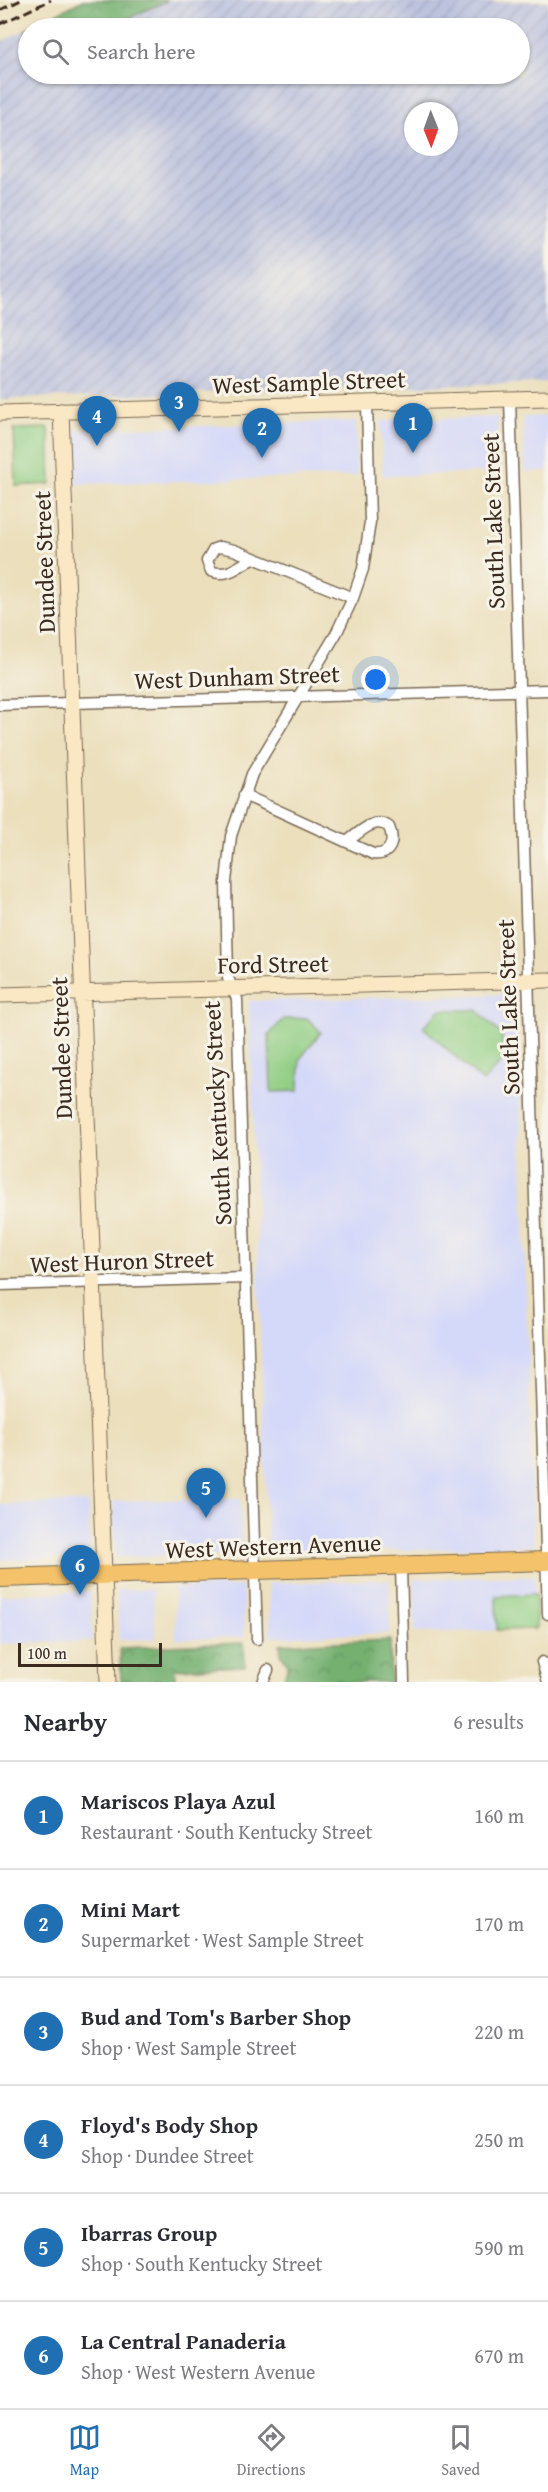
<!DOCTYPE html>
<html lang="en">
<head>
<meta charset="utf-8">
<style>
	:root { --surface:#fff; --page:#f2f2f3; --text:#2b2b33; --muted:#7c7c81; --line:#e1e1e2; --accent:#1f6fb2 }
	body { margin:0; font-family:"Gentium Book Plus",serif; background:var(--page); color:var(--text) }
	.compass { position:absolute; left:404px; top:102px; width:54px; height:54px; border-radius:50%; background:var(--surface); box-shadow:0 2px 4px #0004; rotate:179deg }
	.scale { position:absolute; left:18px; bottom:15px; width:144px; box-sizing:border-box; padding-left:6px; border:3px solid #3b2a1e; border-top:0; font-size:16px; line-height:21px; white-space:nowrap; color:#3b2a1e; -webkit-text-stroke:4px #f7f3e8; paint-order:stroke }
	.you { position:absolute; left:376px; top:680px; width:21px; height:21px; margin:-15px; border:4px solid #fff; border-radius:50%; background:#1a73e8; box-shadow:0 0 0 9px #1a73e833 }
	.badge { display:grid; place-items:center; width:39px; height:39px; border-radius:50%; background:var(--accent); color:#fff; font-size:20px; font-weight:700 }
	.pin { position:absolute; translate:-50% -50px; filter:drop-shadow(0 2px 3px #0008) }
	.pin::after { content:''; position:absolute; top:32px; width:21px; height:18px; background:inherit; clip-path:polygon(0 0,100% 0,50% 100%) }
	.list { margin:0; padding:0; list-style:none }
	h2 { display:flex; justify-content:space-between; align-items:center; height:78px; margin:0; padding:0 24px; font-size:26px }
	h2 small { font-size:20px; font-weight:400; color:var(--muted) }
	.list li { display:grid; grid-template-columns:39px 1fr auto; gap:18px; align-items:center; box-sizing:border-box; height:108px; padding:0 24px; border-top:2px solid var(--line) }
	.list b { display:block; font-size:22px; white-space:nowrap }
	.list p { margin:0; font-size:20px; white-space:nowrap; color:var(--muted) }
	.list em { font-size:20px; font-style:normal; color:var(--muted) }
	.icon { flex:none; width:33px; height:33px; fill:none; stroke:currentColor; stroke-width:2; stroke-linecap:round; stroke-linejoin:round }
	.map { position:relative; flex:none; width:548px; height:1682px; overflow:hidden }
	.search { position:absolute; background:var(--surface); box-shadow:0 2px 4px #0004; left:18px; right:18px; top:18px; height:66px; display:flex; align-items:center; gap:15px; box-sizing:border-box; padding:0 21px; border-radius:33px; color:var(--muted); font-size:22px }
	.sheet { height:726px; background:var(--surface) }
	nav { display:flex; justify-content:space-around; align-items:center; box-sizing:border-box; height:84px; border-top:2px solid var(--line); background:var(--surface); font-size:16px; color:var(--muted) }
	nav a { display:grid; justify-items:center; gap:3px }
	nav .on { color:var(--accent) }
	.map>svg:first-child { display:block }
	.built { fill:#d4d8f9 }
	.industrial { fill:url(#industrial-furrows); fill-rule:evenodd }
	.green { fill:#90cd83; stroke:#667c50; stroke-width:1.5 }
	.forest { fill:url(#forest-crowns); stroke:#586d48; stroke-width:1.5 }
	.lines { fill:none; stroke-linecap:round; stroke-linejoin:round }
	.street-casing { stroke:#796955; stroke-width:13 }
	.secondary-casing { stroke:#796955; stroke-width:17 }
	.primary-casing { stroke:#796955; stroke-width:20 }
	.street { stroke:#fff; stroke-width:10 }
	.secondary { stroke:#fae7c3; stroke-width:15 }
	.primary { stroke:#f3c26a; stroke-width:18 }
	.rail { stroke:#3b2a1e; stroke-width:3; stroke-dasharray:9 4.5; stroke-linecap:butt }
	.labels { text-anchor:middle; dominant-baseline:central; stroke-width:6; stroke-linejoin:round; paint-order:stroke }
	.street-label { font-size:24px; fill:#3b2a1e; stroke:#f7f3e8 }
</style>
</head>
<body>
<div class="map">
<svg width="548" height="1682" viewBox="0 0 548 1682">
	<defs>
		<pattern id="industrial-furrows" width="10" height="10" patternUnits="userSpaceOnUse" patternTransform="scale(1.5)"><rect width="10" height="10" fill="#bdc3de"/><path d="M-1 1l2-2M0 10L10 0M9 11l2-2" fill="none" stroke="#a3a8be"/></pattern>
		<pattern id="forest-crowns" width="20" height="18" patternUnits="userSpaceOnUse" patternTransform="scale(1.5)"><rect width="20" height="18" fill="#74b071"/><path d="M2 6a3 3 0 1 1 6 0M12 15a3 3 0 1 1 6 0" fill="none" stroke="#608f5c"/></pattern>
	</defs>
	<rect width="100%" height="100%" fill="#f7f3e8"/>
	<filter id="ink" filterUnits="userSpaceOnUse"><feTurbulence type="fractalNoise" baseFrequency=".0167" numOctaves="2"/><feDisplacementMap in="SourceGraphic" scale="12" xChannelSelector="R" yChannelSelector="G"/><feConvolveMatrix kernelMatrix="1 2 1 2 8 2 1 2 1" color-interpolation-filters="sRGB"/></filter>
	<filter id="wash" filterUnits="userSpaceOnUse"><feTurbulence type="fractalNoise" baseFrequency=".008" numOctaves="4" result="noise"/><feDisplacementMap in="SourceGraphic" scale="24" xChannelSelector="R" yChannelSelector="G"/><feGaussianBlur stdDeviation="1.35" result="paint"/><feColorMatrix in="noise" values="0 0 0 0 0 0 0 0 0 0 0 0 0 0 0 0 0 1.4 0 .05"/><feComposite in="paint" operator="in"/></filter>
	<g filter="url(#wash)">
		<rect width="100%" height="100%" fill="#ebdfbc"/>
		<!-- built -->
		<path class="built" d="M548,416V471L525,472L523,417Z
			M497,417L498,472L383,476L381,421Z
			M356,421L357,476L76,484L74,430Z
			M517,994L534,1546L268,1554L249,1001Z
			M240,1499L242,1554L116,1557L113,1501Z
			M88,1502L90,1558L0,1560V1505Z
			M535,1576L536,1629L415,1633L414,1579Z
			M389,1580L390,1633L270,1637L269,1583Z
			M243,1586L244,1637L176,1639L174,1588Z
			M153,1589L155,1639L119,1640L117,1590Z
			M90,1591L92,1641L0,1644V1595Z"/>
		<!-- industrial -->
		<path class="industrial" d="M168,0H413V4L548,1V382L0,399V42L25,30L28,37V74H520V28H108ZM413,111H449V147H413Z"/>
		<!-- green -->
		<path class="green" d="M49,428L51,484L16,486L14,429Z
			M440,1010H477L502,1035L503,1060L483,1082L423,1027Z
			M307,1018L321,1032L300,1059L299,1091L271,1092L269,1035L283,1019Z
			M536,1594V1629L497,1630L496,1596Z"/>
		<!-- forest -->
		<path class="forest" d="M83,0H168L108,28H28V37L25,30Z
			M390,1640L391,1682H283L288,1664L281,1654L280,1644Z
			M244,1643L245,1666L175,1669V1682H121L120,1648Z"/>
	</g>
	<g filter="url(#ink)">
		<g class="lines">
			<!-- street casing -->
			<g class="street-casing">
				<path id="street" d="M510,399L548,1614
					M253,558C239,566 227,578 211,571L207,561L214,549L220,547L234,550L353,598
					M0,705L548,690
					M244,795L373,854C391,856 395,841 389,827C375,816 360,832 348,841
					M0,1285L246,1278
					M401,1566L404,1682
					M257,1639L237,999L228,978L226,882L231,836L252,774L336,634L353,598L363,569L370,522L367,403
					M542,1662L548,1682
					M263,1682L268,1670"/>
			</g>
			<!-- secondary casing -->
			<g class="secondary-casing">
				<path id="secondary" d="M61,411L108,1682
					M0,413L548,398
					M0,995L548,980"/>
			</g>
			<!-- primary casing -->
			<g class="primary-casing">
				<path id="primary" d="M0,1578L548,1561"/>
			</g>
			<!-- street -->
			<use href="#street" class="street"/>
			<!-- secondary -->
			<use href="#secondary" class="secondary"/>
			<!-- primary -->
			<use href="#primary" class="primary"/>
			<!-- rail -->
			<path class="rail" d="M0,10L21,0
				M0,24L51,0"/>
		</g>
	</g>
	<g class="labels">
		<!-- street labels -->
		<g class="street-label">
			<text transform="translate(309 382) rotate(-2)">West Sample Street</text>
			<text transform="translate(493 521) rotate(-92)">South Lake Street</text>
			<text transform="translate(44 562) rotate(-92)">Dundee Street</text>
			<text transform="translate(237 677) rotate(-2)">West Dunham Street</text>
			<text transform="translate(273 964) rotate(-1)">Ford Street</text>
			<text transform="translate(508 1007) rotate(-92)">South Lake Street</text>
			<text transform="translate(61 1048) rotate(-92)">Dundee Street</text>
			<text transform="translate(217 1113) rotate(-93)">South Kentucky Street</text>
			<text transform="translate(122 1261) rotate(-2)">West Huron Street</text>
			<text transform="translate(273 1546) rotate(-2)">West Western Avenue</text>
		</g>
	</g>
</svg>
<svg class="compass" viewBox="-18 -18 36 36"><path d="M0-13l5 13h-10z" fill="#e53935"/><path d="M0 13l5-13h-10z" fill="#7c7c81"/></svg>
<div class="scale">100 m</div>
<div class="you"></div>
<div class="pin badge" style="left:413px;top:453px">1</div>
<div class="pin badge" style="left:262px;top:458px">2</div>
<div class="pin badge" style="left:179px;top:432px">3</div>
<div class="pin badge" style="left:97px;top:446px">4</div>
<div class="pin badge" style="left:206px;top:1518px">5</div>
<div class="pin badge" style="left:80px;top:1595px">6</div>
<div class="search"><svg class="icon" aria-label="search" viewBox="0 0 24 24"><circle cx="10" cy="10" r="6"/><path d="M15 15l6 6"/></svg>Search here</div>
</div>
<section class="sheet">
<h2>Nearby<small>6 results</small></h2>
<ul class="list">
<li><span class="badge">1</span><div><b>Mariscos Playa Azul</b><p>Restaurant · South Kentucky Street</p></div><em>160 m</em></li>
<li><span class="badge">2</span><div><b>Mini Mart</b><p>Supermarket · West Sample Street</p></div><em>170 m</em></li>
<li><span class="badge">3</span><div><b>Bud and Tom's Barber Shop</b><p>Shop · West Sample Street</p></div><em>220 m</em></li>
<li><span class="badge">4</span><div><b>Floyd's Body Shop</b><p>Shop · Dundee Street</p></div><em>250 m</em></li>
<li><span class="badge">5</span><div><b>Ibarras Group</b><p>Shop · South Kentucky Street</p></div><em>590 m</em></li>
<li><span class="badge">6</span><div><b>La Central Panaderia</b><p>Shop · West Western Avenue</p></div><em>670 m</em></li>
</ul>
</section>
<nav>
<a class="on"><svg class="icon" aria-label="map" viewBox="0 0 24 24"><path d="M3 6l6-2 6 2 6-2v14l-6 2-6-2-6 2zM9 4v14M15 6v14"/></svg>Map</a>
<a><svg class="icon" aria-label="directions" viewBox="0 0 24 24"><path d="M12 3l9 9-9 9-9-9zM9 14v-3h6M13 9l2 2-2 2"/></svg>Directions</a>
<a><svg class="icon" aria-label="saved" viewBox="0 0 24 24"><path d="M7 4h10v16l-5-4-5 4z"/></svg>Saved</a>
</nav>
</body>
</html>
